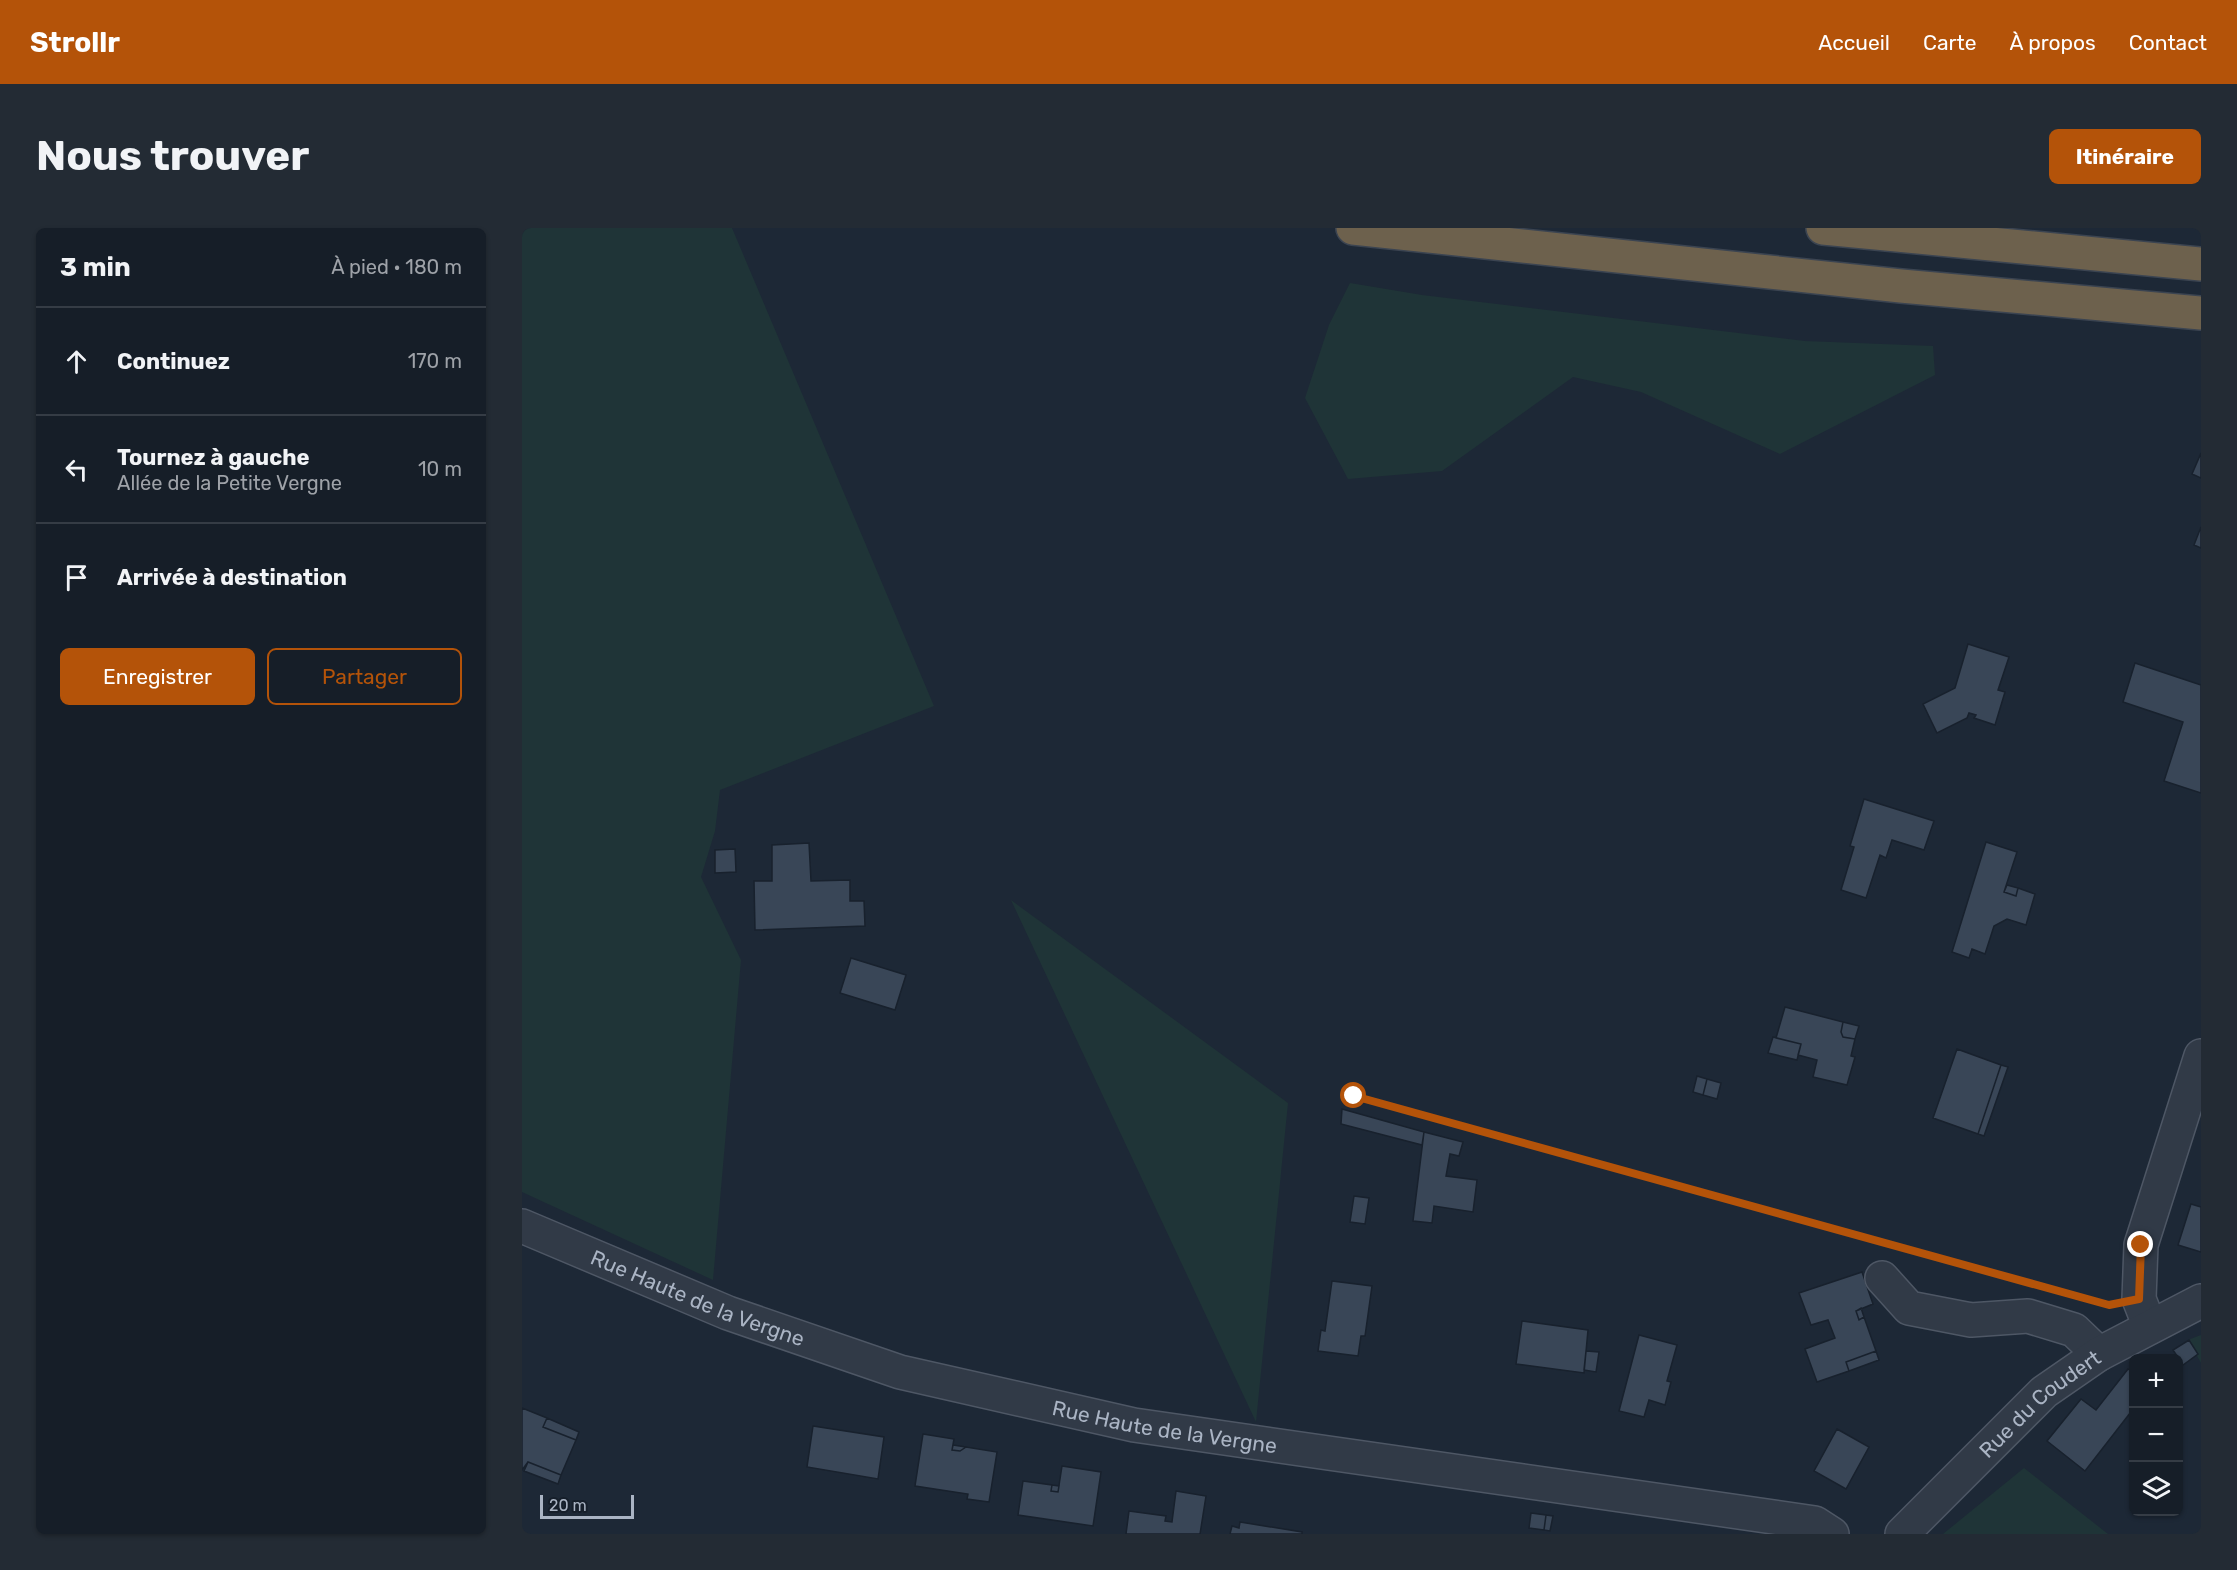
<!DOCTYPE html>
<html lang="fr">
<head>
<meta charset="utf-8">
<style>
	:root { --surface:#161e28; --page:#232b34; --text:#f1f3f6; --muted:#9ea2a8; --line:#353c45; --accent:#b45309 }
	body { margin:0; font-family:Rubik,sans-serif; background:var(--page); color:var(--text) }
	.controls { position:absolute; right:18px; bottom:18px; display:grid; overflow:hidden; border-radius:9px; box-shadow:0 2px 4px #0004 }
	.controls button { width:54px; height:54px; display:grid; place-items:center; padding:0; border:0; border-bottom:2px solid var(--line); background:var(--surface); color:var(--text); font:30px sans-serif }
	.scale { position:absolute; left:18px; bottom:15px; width:94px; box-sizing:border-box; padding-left:6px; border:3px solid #aab4c4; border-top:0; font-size:16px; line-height:21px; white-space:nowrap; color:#aab4c4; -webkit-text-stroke:4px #161f2b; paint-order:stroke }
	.stop { position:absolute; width:18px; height:18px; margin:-14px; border:4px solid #b45309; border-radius:50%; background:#fff }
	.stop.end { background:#b45309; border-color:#fff; box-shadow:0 2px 6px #0008 }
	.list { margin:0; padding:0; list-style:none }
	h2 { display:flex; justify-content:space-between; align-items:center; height:78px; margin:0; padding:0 24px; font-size:26px }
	h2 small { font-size:20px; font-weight:400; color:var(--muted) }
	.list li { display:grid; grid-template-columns:39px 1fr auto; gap:18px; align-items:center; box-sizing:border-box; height:108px; padding:0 24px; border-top:2px solid var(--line) }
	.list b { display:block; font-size:22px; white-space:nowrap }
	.list p { margin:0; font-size:20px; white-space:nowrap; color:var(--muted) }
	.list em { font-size:20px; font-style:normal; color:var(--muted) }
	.actions { display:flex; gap:12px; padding:18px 24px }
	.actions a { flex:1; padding:14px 0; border:2px solid var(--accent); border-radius:9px; text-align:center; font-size:21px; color:var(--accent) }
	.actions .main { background:var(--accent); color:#fff }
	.icon { flex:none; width:33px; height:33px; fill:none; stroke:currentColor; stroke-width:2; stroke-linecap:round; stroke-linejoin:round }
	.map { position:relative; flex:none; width:1679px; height:1306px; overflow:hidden; border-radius:9px }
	header { display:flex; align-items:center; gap:36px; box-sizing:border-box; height:84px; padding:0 30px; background:var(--accent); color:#fff }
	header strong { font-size:28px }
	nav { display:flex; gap:33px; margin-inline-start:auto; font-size:21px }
	.intro { display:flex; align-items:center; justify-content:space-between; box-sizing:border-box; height:144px; padding:0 36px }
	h1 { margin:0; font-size:42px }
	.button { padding:15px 27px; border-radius:9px; background:var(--accent); color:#fff; font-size:21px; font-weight:700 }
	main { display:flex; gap:36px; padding:0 36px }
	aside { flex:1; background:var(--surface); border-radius:9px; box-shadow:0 2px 4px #0004 }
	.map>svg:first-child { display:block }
	.green { fill:#1f3437 }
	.building { fill:#394657; stroke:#18212d; stroke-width:1.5 }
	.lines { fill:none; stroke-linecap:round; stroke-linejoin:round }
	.minor-casing { stroke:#4e5765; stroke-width:36 }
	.highway-casing { stroke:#3b4451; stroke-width:36 }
	.path { stroke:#395052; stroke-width:4; stroke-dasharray:4.5 4.5; stroke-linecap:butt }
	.minor { stroke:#313a47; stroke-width:33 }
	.highway { stroke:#6d614d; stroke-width:33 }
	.route { stroke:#b45309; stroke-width:8 }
	.labels { text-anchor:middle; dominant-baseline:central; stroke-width:4.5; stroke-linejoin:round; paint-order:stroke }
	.street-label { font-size:21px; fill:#aab4c4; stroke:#161f2b }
</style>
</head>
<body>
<header>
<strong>Strollr</strong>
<nav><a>Accueil</a><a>Carte</a><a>À propos</a><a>Contact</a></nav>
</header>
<div class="intro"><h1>Nous trouver</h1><a class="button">Itinéraire</a></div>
<main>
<aside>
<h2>3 min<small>À pied · 180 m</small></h2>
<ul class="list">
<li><svg class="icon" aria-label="ahead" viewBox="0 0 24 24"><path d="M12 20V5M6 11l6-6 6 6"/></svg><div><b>Continuez</b></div><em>170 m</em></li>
<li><svg class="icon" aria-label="left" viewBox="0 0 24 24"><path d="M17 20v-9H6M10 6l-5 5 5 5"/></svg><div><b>Tournez à gauche</b><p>Allée de la Petite Vergne</p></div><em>10 m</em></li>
<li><svg class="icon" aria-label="arrive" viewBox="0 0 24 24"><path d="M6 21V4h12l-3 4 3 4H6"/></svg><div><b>Arrivée à destination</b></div></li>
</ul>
<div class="actions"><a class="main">Enregistrer</a><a>Partager</a></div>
</aside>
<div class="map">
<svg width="1679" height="1306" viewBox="0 0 1679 1306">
	<rect width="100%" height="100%" fill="#1d2836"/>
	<!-- green -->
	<path class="green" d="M0,0H210L412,478L198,562L193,603L179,649L219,732L191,1052L0,964Z
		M828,55L900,67L1283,113L1411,118L1413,147L1258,226L1119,164L1051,149L920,243L826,251L783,170L807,97Z
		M489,672L766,875L734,1194Z
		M1679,1107V1135L1666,1112Z
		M1502,1240L1586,1306H1421Z"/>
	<!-- building -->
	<path class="building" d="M1679,225V250L1670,246Z
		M1679,299V320L1672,317Z
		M1446,416L1487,429L1476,462L1483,464L1473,497L1452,490L1454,487L1447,485L1445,490L1415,505L1401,476L1433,460Z
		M1613,435L1679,457V565L1642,553L1661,494L1601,474Z
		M1342,571L1412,593L1402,622L1370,612L1364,630L1358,627L1344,670L1319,662L1332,619L1328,618Z
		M1464,614L1495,624L1482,664L1494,668L1496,660L1513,666L1504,697L1485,691L1472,698L1463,726L1450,721L1447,730L1430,724Z
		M287,615L289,653L328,652V673H342L343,698L233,702L232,653H250V617Z
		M213,621L214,644L193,645V622Z
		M1485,657L1496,660L1494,668L1482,664Z
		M329,730L384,747L373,782L318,765Z
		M1263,779L1321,794L1319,804L1321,809L1333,811L1329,828L1333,829L1325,857L1291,849L1295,832L1276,827L1279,816L1254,810Z
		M1321,794L1337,798L1333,811L1321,809L1319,804Z
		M1251,809L1279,816L1275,832L1246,825Z
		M1435,821L1479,837L1456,906L1411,890Z
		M1479,837L1486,839L1462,908L1456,906Z
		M1175,848L1185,851L1181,867L1171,864Z
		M1185,851L1199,855L1195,871L1181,867Z
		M820,881L902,904L900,917L819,896Z
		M902,904L941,914L937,928L928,926L924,948L955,952L951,984L912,978L910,995L891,993Z
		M832,968L847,970L843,996L828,994Z
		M1669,976L1679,979V1024L1656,1017Z
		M1340,1044L1351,1076L1334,1083L1337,1092L1342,1089L1354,1123L1324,1134L1327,1143L1295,1154L1283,1121L1313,1110L1306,1092L1289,1097L1277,1065Z
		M810,1053L850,1058L843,1108H839L836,1128L796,1123L799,1102L803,1103Z
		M1339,1080L1342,1089L1337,1092L1334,1083Z
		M1000,1093L1066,1102L1062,1145L994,1136Z
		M1117,1107L1155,1117L1145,1153L1149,1154L1143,1177L1127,1172L1122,1189L1097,1183Z
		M1667,1112L1676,1126L1661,1137L1651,1122Z
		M1064,1123L1077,1124L1074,1144L1062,1142Z
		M1354,1123L1357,1132L1327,1143L1324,1134Z
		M1606,1141L1612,1145V1180L1563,1243L1525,1213L1559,1171L1574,1182Z
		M0,1180L25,1190L21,1199L54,1212L39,1247L6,1234L0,1242Z
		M25,1190L57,1204L54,1212L21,1199Z
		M291,1198L362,1209L356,1251L285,1239Z
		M1315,1201L1347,1219L1324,1261L1292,1243Z
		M401,1206L432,1211L430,1222L438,1223L444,1219L475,1224L467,1274L445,1271L446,1266L393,1258Z
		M431,1217L444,1219L438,1223L430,1222Z
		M6,1234L39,1247L36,1256L2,1243Z
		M540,1238L579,1244L571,1298L496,1287L501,1253L530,1257L529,1263L536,1264Z
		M530,1257L537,1258L536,1264L529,1263Z
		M654,1263L684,1268L678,1306H604L607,1283L644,1288L643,1293L650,1294Z
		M1009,1285L1024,1287L1022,1302L1007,1300Z
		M1024,1287L1031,1288L1028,1303L1022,1302Z
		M718,1294L780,1304V1306H708L710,1298L717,1300Z"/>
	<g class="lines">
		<!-- minor casing -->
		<g class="minor-casing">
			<g id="minor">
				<path id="s1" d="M0,998L206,1085L378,1144L612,1197L1293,1295L1310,1306"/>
				<path d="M1360,1050L1387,1080L1449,1092L1506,1088L1552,1102L1577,1126"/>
				<path d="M1628,1099L1617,1071L1619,1017L1679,828"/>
				<path id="s2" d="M1380,1306L1522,1164L1577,1126L1679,1073"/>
			</g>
		</g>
		<!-- highway casing -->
		<g class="highway-casing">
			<path id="highway" d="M831,0L1379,58L1679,85
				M1301,0L1679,36"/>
		</g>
		<!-- path -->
		<path class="path" d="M832,868L1505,1054
			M1567,1071L1586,1077"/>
		<!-- minor -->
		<use href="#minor" class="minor"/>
		<!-- highway -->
		<use href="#highway" class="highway"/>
	</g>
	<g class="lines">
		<!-- route -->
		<path class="route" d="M832,868L1587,1077L1617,1071L1619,1017"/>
	</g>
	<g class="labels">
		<!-- street labels -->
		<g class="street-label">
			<text stroke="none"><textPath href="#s1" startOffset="190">Rue Haute de la Vergne</textPath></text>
			<text stroke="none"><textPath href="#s2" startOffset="190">Rue du Coudert</textPath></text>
			<text stroke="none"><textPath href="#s1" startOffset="676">Rue Haute de la Vergne</textPath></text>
		</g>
	</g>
</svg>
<div class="controls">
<button>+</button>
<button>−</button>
<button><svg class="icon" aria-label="layers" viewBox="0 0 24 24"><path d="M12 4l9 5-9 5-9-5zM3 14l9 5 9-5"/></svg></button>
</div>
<div class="scale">20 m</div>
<div class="stop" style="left:832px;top:868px"></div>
<div class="stop end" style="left:1619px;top:1017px"></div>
</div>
</main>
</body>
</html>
